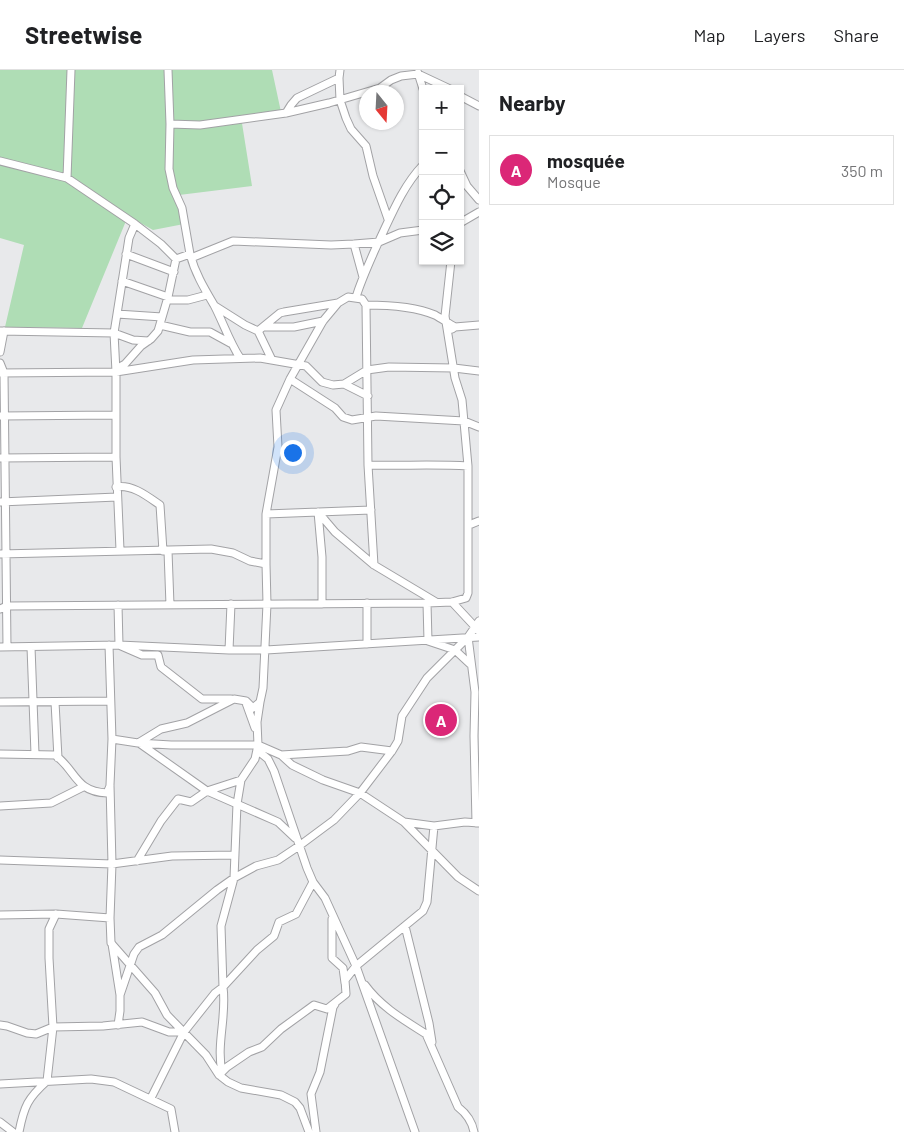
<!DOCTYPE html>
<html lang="en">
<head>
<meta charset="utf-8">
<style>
	:root { --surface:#fff; --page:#f6f6f6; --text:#202124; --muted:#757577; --line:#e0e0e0; --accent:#db2777 }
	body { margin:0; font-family:Barlow,sans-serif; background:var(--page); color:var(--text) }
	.controls { position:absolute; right:15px; top:15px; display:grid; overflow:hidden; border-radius:0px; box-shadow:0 1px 4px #0004 }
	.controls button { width:45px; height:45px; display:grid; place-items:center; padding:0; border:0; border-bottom:1px solid var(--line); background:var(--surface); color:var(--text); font:25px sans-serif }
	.compass { position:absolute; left:359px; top:15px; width:45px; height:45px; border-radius:50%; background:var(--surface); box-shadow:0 1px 4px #0004; rotate:162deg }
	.you { position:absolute; left:292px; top:382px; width:18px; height:18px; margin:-12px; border:4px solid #fff; border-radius:50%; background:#1a73e8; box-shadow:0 0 0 8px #1a73e833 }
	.badge { display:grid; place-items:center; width:32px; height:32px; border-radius:50%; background:var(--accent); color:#fff; font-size:16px; font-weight:700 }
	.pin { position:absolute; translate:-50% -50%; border:2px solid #fff; box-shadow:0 1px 5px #0006 }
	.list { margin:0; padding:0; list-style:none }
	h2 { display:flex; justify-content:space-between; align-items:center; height:65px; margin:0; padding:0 20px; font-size:21px }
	h2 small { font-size:16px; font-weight:400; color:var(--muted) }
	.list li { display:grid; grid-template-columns:32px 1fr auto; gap:15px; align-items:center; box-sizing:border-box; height:70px; margin:0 10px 10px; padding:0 10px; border:1px solid var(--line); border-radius:0px }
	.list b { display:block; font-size:19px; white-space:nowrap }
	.list p { margin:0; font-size:16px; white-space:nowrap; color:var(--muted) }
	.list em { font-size:16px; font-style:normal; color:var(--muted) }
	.icon { flex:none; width:28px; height:28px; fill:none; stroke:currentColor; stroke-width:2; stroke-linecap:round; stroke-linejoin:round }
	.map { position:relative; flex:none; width:479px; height:1062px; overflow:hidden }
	header { display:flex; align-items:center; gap:30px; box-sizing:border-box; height:70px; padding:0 25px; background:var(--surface); border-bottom:1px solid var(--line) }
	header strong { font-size:24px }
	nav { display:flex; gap:28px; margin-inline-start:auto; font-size:18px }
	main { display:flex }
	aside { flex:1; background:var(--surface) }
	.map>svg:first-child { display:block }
	.green { fill:#afddb5 }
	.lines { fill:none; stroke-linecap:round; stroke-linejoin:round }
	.street-casing { stroke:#a2a2a5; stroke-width:9 }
	.street { stroke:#fff; stroke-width:7 }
</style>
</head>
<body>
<header>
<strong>Streetwise</strong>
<nav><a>Map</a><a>Layers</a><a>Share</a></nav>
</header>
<main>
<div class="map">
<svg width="479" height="1062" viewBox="0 0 479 1062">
	<rect width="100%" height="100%" fill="#e8e9eb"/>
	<!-- green -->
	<path class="green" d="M0,0H272L281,42L241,47L252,116L179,125L184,154L153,160L128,146L82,258L5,257L24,175L0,168Z"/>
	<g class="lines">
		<!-- street casing -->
		<g class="street-casing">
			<path id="street" d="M168,0L170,54L169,99L173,118L182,138L190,184
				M418,3L423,19
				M339,8L340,30L346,48L351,59L366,76L373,106L388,149
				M460,26L479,36
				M286,43L291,35L297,28L339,8L340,0
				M170,54L200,55L286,43L329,33L380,18L391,10L401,6L418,4L450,19
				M0,91L67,108L135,154L161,174L176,189L190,184C195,203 204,218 214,235C223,252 229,271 240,288
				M460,101L467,116L479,130
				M67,108L71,0
				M460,153L479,142
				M354,174L363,207
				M126,184L174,202
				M191,188L233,171L331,175L354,174L379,172L400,163L423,160
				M122,211L168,227
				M356,227C362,208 370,191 378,173C391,146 402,117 423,95
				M167,230H188L207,225
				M366,235C388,235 414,236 435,245C442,249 448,253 455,257
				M215,236L245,255L258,261L272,290
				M117,244L162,247
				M160,255L190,262H210L230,273
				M263,257H294L323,251
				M452,259L455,257L479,255
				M0,261L114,263L133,270L148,271
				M258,261L280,243L284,242L338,233L348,227L362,229L366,235L368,395L374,495
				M0,282L4,261
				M0,293L4,303L7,577
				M116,299L125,294L141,276L151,269L158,261L168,227L176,189
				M0,303L116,302L193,290L260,288L306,296L322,312L333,315L344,314L367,300L389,297L454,298L479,301
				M290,309L335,338L343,347L352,350L376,346L464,351L479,357
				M344,314L368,326
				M1,346L116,345
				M0,388L116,387
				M368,395C401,396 434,394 468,396
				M116,417C132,414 147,426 160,435L163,481
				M0,432L117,427
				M318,442L335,462L374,495L436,532
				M318,442L322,487V534
				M266,444L371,440
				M469,455L479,451
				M120,480L116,387V302L114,263L129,168L135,154
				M168,481L170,535
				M0,484L211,479L233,483L250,491L266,494
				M452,532L479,561
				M427,533L428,571L455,580L470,594
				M118,535L119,575L142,585H158L161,597L202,629H231
				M0,539L7,536L427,533L452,532L466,528L468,523V396L462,330L455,308L445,246L451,191
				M468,567L475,622L474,666L476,753
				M367,574V533
				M109,575L112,669L110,715L112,794L110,848L111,873L155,923L167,945L206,985L219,1005L228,1012L241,1018L281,1025L295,1032L300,1038L309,1062
				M0,577L119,575L229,580H266L479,567
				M31,577L35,684
				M229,580L231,534
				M0,632L110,631
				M55,632L58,688
				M246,633L255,658
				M112,669L138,673L161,659L187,653L234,629L246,631L253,638L260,632L263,618L267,534L266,494V444L278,377L276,340L290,309L323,251L338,233
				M138,673L171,675H258L281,685L348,681L361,677L392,681
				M139,673L207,721L278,752L295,768
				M257,680L268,689L274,701L307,798L313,812L325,828L356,896L415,1062
				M0,684L55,685C76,700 75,722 107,723L110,716
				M281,685L292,695L323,710L360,723L404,752L458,807L479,821
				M0,736L51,733L83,717
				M404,752L434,756L465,752L479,753
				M0,790L112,794L172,786L235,785
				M137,791L161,751L178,729L191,732L207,721L241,710
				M0,845L56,844L110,848
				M332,849V888L343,898L345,913
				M405,856L429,953L432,972
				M112,874L120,925
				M365,915C381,937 404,950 426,964L458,1037C467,1044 472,1051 474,1062
				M0,955L7,956L27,963L36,964L53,957L103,956L142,952L169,962H184
				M118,955L120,941V925L134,884L139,877L162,865L217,820L234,808L256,796L278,790L299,776L334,750L360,723L392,681L398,671L402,646L427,608L468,567L479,551
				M222,1002C216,974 227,946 223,917L257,880L274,866L279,852L296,844L313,812
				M219,1005L227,997L249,982L262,977L281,959L314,935L327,939L346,924L345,910L356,896L423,841L427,832L434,756
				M0,1014L91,1009L114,1012L171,1039L175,1062
				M151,1028L184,962L215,923L223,917L221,856L234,808L237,734L241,710L255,689L258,675L257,652L260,632
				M0,1052L13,1062
				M19,1062C24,1036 28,1028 47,1011L53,957L49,888V859L56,844
				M316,1062L311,1024L320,1002L333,937L335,934"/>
		</g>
		<!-- street -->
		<use href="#street" class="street"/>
	</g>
</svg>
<div class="controls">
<button>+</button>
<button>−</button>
<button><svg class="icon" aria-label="locate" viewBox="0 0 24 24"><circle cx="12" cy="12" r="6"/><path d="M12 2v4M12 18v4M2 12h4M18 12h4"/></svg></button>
<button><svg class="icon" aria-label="layers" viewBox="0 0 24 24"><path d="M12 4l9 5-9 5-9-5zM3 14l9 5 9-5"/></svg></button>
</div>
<svg class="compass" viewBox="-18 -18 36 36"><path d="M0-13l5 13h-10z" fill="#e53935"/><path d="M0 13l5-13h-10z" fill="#757577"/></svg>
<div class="you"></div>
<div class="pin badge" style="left:441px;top:650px">A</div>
</div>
<aside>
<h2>Nearby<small></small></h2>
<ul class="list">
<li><span class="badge">A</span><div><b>mosquée</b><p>Mosque</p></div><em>350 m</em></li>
</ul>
</aside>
</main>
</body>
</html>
